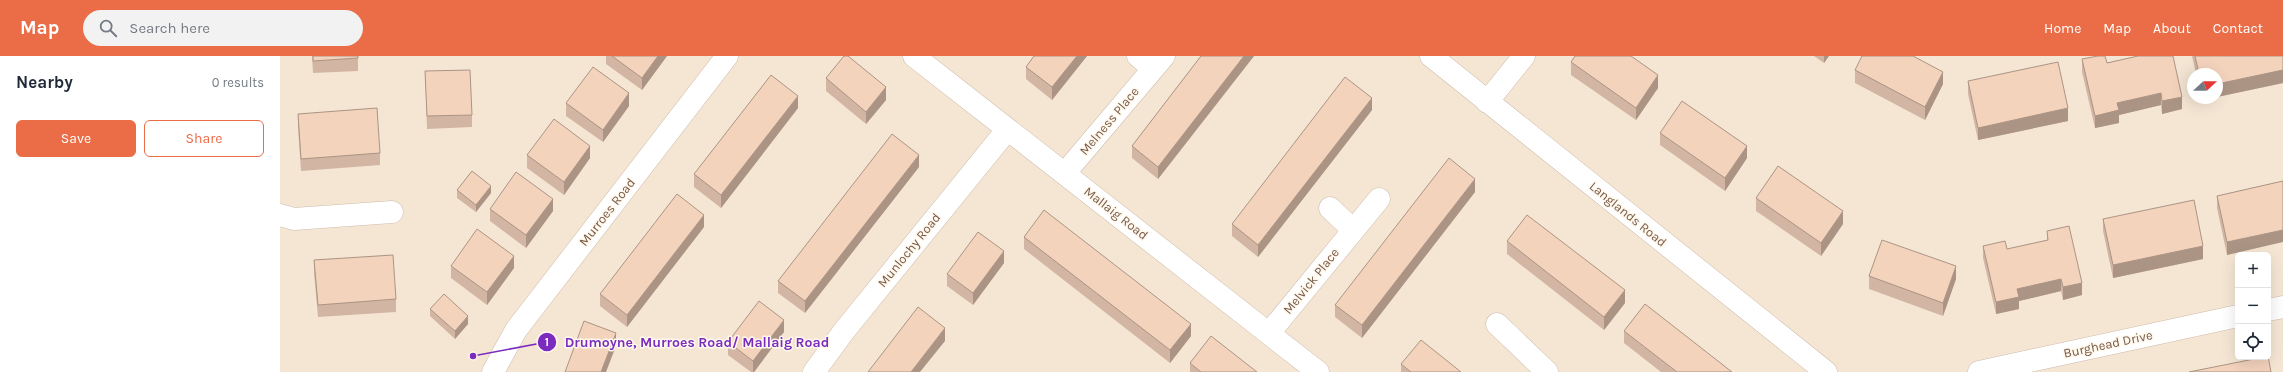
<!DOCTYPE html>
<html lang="en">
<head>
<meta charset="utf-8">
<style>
	:root { --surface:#fff; --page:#f2f2f3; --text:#1f2937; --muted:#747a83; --line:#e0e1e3; --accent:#eb6d47 }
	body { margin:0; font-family:Karla,sans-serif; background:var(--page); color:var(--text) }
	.controls { position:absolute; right:12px; bottom:12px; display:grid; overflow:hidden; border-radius:6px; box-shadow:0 4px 16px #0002 }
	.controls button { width:36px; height:36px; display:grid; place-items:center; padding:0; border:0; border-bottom:1px solid var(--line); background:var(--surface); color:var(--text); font:20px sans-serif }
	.compass { position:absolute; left:1907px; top:12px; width:36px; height:36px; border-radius:50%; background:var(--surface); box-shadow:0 4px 16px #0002; rotate:68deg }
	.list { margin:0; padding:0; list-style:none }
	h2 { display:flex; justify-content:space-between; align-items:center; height:52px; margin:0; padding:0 16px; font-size:17px }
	h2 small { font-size:13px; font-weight:400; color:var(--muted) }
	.actions { display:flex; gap:8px; padding:12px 16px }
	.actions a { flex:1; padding:9px 0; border:1px solid var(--accent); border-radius:6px; text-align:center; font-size:14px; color:var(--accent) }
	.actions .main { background:var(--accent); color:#fff }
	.icon { flex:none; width:22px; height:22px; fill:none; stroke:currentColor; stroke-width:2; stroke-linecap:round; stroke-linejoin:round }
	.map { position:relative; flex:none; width:2003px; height:316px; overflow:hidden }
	header { display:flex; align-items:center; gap:24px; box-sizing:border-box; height:56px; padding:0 20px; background:var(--accent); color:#fff }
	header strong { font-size:19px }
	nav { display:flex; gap:22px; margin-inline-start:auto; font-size:14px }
	.search { width:280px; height:36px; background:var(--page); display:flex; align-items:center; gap:10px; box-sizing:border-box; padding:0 14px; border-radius:22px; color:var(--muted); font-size:15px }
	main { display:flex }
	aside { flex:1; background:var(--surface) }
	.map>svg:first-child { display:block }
	.residential { fill:#f5e6d4; fill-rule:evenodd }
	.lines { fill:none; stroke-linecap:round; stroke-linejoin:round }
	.minor-casing { stroke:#cfbcac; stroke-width:23 }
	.minor { stroke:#fff; stroke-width:22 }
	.wall { fill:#d2b5a3 }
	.shaded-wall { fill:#ab9484 }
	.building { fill:#f4d3bd; stroke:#ab9484 }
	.labels { text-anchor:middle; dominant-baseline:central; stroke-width:3; stroke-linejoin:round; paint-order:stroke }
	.street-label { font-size:13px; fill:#785a4a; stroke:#fff8ed }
	.leader { fill:none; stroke:#7b2cbf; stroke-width:1.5 }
	.callout-dot { fill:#7b2cbf; stroke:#fff8ed; stroke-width:1.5 }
	.mark-label { font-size:12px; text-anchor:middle; font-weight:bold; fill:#fff }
	.callout-label { font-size:14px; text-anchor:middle; font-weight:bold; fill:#7b2cbf; stroke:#fff8ed; stroke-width:3; stroke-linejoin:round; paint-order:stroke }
</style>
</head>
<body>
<header>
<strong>Map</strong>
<div class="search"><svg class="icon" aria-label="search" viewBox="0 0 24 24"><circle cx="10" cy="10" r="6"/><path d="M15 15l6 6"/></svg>Search here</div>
<nav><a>Home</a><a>Map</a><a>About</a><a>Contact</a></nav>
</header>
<main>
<aside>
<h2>Nearby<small>0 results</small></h2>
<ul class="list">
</ul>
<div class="actions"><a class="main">Save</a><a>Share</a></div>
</aside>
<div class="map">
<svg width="2003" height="316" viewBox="0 0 2003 316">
	<rect width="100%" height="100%" fill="#fdf4e6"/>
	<!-- residential -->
	<path class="residential" d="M0,0H2003V316H0ZM1913,18H1937V42H1913ZM1958,199H1988V301H1958Z"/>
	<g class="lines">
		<!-- minor casing -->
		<g class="minor-casing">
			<path id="minor" d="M634,0L1038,316
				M858,0L873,13
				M1151,0L1546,316
				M1207,46L1244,0
				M785,117L884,0
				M1050,152L1072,173
				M0,159L14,163L112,156
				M1988,254L2003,251
				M1217,268L1267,316
				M990,276L1099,143
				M213,316L236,274L447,0
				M534,316L564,275L727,74
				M1699,316L1958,260"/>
		</g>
		<!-- minor -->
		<use href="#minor" class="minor"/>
	</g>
	<!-- wall -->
	<path class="wall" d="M32,0H78V15L33,17Z
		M326,0H387L362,34L326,8Z
		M754,0H807L772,44L746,23V11Z
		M921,0H974L878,123L852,102V90Z
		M1534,0H1549L1544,7Z
		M1858,0L1902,53L1882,58L1881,49L1839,59V67L1815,72L1802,16V3L1827,7Z
		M1912,0H2003V27L1937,41V18H1916Z
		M1291,6L1378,32L1356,64L1291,19Z
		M1575,14L1663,28L1645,64L1575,27Z
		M145,15L192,59V71L147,73Z
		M546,22L606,44L586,68L546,35Z
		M1688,25L1788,65L1698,84L1688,38Z
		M286,47L349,50L323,86L286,60Z
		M518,52L441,152L414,131V118Z
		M1092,54L978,201L952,180V168Z
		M18,58L100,97V109L21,115L18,71Z
		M1380,77L1467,102L1445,135L1380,89Z
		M247,99L310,102L284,139L247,112Z
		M639,111L525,257L498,237V225Z
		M2003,125L1947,199L1937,152V140Z
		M177,134L211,137L196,156L177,142Z
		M1195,136L1082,282L1055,261V249Z
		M1476,142L1563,168L1541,200L1476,155Z
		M210,153L273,155L246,192L210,165Z
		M1823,163L1923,203L1833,222L1823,175Z
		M424,171L347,271L320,250V238Z
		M1767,175L1802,239L1783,244L1781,235L1739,245V253L1716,258L1703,202V190L1727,193L1767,184Z
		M744,181L911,280L890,307L744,193Z
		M1227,185L1345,247L1324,274L1227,198Z
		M34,204L116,243V256L38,261L34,217Z
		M724,207L693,249L667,230V218Z
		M171,210L234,212L207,249L171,222Z
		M1589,220L1676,223L1663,260L1589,233Z
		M150,253L188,268L175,283L150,260Z
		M1344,275L1452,316H1381L1344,287Z
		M504,276L474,316H471L448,299V286Z
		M910,307L977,316H910Z
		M1121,308L1181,316H1121Z"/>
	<!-- shaded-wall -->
	<path class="shaded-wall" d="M378,0H387L362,34V22Z
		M797,0H807L772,44V31Z
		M964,0H974L878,123V111Z
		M1544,0H1549L1544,7Z
		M2003,14V27L1937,41V28Z
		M1663,16V28L1645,64V51Z
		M1378,19V32L1356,64V52Z
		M606,31V44L586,68V56Z
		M349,37V50L323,86V74Z
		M1881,37V49L1839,59V67L1815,72V60L1837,47Z
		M518,40V52L441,152V139Z
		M1902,41V53L1882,58V45Z
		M1092,42V54L978,201V189Z
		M1922,42H1931L1922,44Z
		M1788,52V65L1698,84V72Z
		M310,90V102L284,139V126Z
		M1467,90V102L1445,135V122Z
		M639,99V111L525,257V245Z
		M1195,123V136L1082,282V269Z
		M211,130V137L196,156V149Z
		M273,143V155L246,192V179Z
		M1563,155V168L1541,200V187Z
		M424,159V171L347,271V259Z
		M2003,174V186L1947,199V186Z
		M1923,190V203L1833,222V209Z
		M724,195V207L693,249V237Z
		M234,200V212L207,249V236Z
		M1676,210V223L1663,260V247Z
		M1781,223V235L1739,245V253L1716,258V246L1737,233Z
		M1802,227V239L1783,244V231Z
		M1345,234V247L1324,274V261Z
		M188,260V268L175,283V275Z
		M504,264V276L474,316H473V305Z
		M911,268V280L890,307V294Z
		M665,272V285L640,316H631Z
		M336,277V290L326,316H321Z"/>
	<!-- building -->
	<path class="building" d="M33,0H78V2L33,5Z
		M332,0H378L362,22Z
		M564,0H568L606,31L586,56L546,22Z
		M754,0H797L772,31L746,11Z
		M921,0H964L878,111L852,90Z
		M1295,0H1351L1378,19L1356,52L1291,6Z
		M1582,0H1633L1663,16L1645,51L1575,14Z
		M1818,0H1825L1827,7L1858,0H1893L1902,41L1882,45L1881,37L1837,47L1839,54L1815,60L1802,3Z
		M1915,0H2003V14L1937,28V18H1919Z
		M1778,6L1788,52L1698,72L1688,25Z
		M313,11L349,37L323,74L286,47Z
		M190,14L192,59L147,60L145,15Z
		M491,19L518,40L441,139L414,118Z
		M1065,21L1092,42L978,189L952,168Z
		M1402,45L1467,90L1445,122L1380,77Z
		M97,52L100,97L21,103L18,58Z
		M274,63L310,90L284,126L247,99Z
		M612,78L639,99L525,245L498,225Z
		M1169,102L1195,123L1082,269L1055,249Z
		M1498,110L1563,155L1541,187L1476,142Z
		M192,115L211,130L196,149L177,134Z
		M236,116L273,143L246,179L210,153Z
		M2003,125V174L1947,186L1937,140Z
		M397,138L424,159L347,259L320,238Z
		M1914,144L1923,190L1833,209L1823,163Z
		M764,154L911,268L890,294L744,181Z
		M1247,159L1345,234L1324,261L1227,185Z
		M1789,170L1802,227L1783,231L1781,223L1737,233L1739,241L1716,246L1703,190L1725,185L1727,193L1768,184L1767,175Z
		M197,173L234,200L207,236L171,210Z
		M698,176L724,195L693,237L667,218Z
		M1602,184L1676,210L1663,247L1589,220Z
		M113,199L116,243L38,249L34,204Z
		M164,238L188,260L175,275L150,253Z
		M479,245L504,264L473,305L448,286Z
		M1365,248L1452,316H1397L1344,275Z
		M638,251L665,272L631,316H588Z
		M304,265L336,277L321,316H285Z
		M931,280L977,316H921L910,307Z
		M1141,284L1181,316H1131L1121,308Z
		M1988,300L1991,316H1909L1984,301H1988Z"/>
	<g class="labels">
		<!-- street labels -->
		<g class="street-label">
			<text transform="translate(829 65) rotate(-50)">Melness Place</text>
			<text transform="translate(327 156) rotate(-52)">Murroes Road</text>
			<text transform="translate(836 157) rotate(38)">Mallaig Road</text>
			<text transform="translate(1348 158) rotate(39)">Langlands Road</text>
			<text transform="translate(629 194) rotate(-51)">Munlochy Road</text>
			<text transform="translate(1031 225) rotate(-51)">Melvick Place</text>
			<text transform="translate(1828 288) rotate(-12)">Burghead Drive</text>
		</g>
	</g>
	<!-- callouts -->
	<path class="leader" d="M193 300L267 286"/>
	<g class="callout-dot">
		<circle cx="193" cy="300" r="4"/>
		<circle cx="267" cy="286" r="10"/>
	</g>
	<g class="mark-label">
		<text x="267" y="290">1</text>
	</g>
	<g class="callout-label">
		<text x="417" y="291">Drumoyne, Murroes Road/ Mallaig Road</text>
	</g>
</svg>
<div class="controls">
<button>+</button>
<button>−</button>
<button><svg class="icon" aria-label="locate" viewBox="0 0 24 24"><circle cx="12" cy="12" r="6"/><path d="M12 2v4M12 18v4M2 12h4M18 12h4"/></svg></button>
</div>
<svg class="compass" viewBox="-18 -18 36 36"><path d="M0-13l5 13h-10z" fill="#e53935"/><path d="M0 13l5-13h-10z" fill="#747a83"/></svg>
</div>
</main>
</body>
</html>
